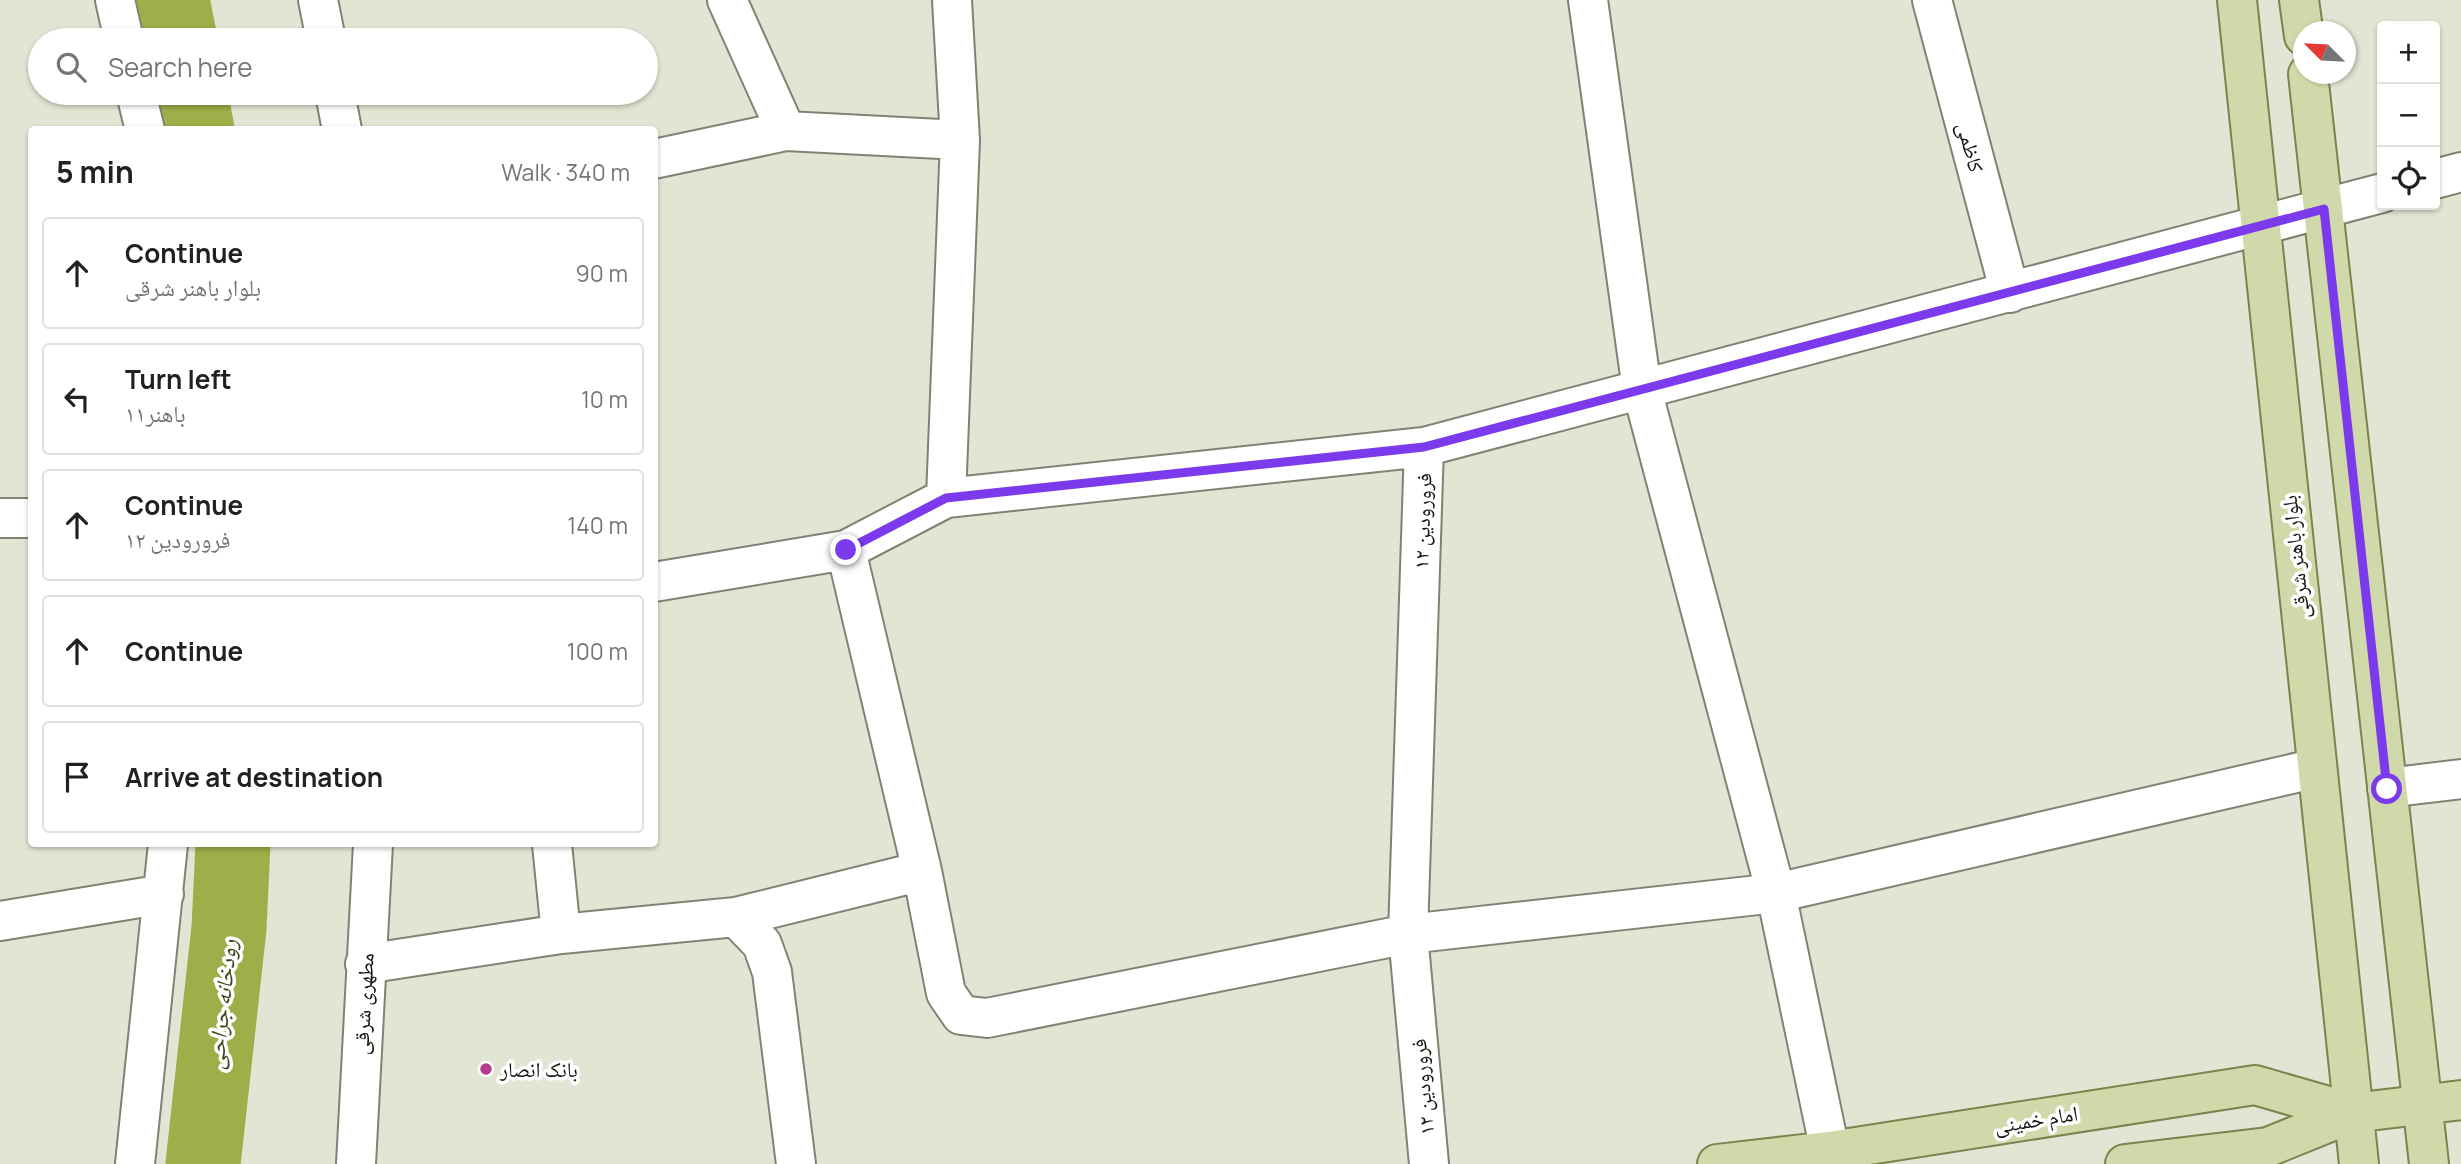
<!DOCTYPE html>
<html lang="en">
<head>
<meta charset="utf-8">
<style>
	:root { --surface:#fff; --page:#f2f2f2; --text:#202124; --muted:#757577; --line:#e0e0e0 }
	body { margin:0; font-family:Manrope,"Noto Naskh Arabic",sans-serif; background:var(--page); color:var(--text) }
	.controls { position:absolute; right:21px; top:21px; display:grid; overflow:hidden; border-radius:7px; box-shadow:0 2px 5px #0004 }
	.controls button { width:63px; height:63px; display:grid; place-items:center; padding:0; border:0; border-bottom:2px solid var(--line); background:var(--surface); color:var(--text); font:35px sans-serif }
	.compass { position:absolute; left:2293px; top:21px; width:63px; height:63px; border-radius:50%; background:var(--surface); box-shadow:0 2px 5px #0004; rotate:294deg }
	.stop { position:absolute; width:21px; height:21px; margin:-16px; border:5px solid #7c3aed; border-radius:50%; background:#fff }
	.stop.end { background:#7c3aed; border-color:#fff; box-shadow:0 2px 7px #0008 }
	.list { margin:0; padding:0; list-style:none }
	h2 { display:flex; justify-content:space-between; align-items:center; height:91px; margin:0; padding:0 28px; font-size:30px }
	h2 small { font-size:23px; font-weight:400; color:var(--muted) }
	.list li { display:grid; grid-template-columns:46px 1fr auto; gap:21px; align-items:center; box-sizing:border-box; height:112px; margin:0 14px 14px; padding:0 14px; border:2px solid var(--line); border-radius:7px }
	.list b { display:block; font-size:26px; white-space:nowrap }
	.list p { margin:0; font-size:23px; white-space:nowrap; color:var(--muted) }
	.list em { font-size:23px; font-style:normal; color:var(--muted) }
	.icon { flex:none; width:38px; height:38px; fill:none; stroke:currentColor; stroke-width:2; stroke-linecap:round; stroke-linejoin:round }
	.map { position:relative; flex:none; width:2461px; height:1164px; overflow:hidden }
	.search { position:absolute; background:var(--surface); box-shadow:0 2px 5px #0004; left:28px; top:28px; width:630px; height:77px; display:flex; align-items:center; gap:18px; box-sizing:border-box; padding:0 24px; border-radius:38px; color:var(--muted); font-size:26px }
	.panel { position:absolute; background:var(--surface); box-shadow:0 2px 5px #0004; left:28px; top:126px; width:630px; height:721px; border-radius:7px }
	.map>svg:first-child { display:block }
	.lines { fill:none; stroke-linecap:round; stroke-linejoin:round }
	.river { stroke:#9eae49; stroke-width:75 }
	.minor-casing { stroke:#7f8373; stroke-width:42 }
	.major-casing { stroke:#7a844e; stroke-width:42 }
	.minor { stroke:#fff; stroke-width:38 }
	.major { stroke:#d0d9a9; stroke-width:38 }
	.route { stroke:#7c3aed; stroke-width:9 }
	.poi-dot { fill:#b83b8b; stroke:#fff; stroke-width:2.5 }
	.labels { text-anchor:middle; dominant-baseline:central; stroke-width:7; stroke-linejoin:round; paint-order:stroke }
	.street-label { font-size:21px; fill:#151610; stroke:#fff }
	.poi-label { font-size:21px; fill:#151610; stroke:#fff; text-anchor:start }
	.water-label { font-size:23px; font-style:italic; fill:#3d441a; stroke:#fff }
</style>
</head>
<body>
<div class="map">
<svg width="2461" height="1164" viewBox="0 0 2461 1164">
	<rect width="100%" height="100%" fill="#e1e5d3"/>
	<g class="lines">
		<!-- river -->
		<path class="river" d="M172,0L180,40
			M190,93L197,130
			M203,1164L229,928L233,844"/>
		<!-- minor casing -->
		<g class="minor-casing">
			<path id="minor" d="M115,0L124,40
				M318,0L326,40
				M727,0L786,131
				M952,0L960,140L946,498L846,550L922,871L946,993L961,1015L987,1018L1408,934L1776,893L2317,768
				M1588,0L1642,390L1776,893L1830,1151
				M1932,0L2010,293
				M136,93L145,130
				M335,93L342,130
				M654,159L786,131L960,140
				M2435,179L2461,172
				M946,498L1424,447
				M0,518H32
				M654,582L846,550
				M2387,788L2461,779
				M552,844L561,934
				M736,917L922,871
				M0,921L164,894
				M365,964L561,934L736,917L762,944L772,972L796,1164
				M135,1164L168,844
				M356,1164L373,844
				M1429,1164L1408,934L1424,447L2382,193"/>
		</g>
		<!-- major casing -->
		<g class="major-casing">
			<path id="major" d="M2237,0L2359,1164
				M2299,0L2304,36
				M2308,74L2429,1164
				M1717,1164L1830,1151L2255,1085L2352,1113
				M2125,1164L2268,1147L2352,1113L2461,1100"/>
		</g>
		<!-- minor -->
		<use href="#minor" class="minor"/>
		<!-- major -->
		<use href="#major" class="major"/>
	</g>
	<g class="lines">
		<!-- route -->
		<path class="route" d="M846,550L946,498L1424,447L2324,209L2387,789"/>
	</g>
	<!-- markers -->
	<circle class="poi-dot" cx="486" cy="1069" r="7"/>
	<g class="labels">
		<!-- street labels -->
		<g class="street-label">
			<text transform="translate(1971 147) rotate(75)">کاظمی</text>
			<text transform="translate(1422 521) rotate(-88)">۱۲ فرورودین</text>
			<text transform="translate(2295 557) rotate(-96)">بلوار باهنر شرقی</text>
			<text transform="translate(363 1004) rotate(-87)">مطهری شرقی</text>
			<text transform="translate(1422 1087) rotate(-95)">۱۲ فرورودین</text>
			<text transform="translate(2036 1119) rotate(-9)">امام خمینی</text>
		</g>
		<!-- poi labels -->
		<g class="poi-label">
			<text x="500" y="1069">بانک انصار</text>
		</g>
		<!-- water labels -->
		<g class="water-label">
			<text transform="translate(221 1004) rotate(-84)">رودخانه جراحی</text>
		</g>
	</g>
</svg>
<div class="controls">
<button>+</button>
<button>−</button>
<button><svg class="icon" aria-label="locate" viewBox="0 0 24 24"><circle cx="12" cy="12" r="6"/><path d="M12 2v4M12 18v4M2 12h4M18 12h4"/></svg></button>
</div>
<svg class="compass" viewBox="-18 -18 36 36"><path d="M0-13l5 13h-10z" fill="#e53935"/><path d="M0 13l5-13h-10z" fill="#757577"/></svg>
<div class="stop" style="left:2387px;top:789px"></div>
<div class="stop end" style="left:846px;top:550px"></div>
<div class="search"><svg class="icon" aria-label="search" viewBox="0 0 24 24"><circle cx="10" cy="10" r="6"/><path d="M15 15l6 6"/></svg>Search here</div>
<section class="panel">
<h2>5 min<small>Walk · 340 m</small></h2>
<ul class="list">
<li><svg class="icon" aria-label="ahead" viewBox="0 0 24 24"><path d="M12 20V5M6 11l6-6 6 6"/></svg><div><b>Continue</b><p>بلوار باهنر شرقی</p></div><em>90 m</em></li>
<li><svg class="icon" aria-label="left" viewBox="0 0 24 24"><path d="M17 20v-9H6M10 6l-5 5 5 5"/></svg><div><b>Turn left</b><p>باهنر۱۱</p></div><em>10 m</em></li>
<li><svg class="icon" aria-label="ahead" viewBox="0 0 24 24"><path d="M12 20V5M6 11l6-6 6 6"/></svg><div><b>Continue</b><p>۱۲ فرورودین</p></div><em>140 m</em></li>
<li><svg class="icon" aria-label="ahead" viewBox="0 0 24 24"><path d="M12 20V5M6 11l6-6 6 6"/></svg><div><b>Continue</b></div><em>100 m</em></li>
<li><svg class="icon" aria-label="arrive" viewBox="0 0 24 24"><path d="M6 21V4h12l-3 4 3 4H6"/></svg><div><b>Arrive at destination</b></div></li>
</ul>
</section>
</div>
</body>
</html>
